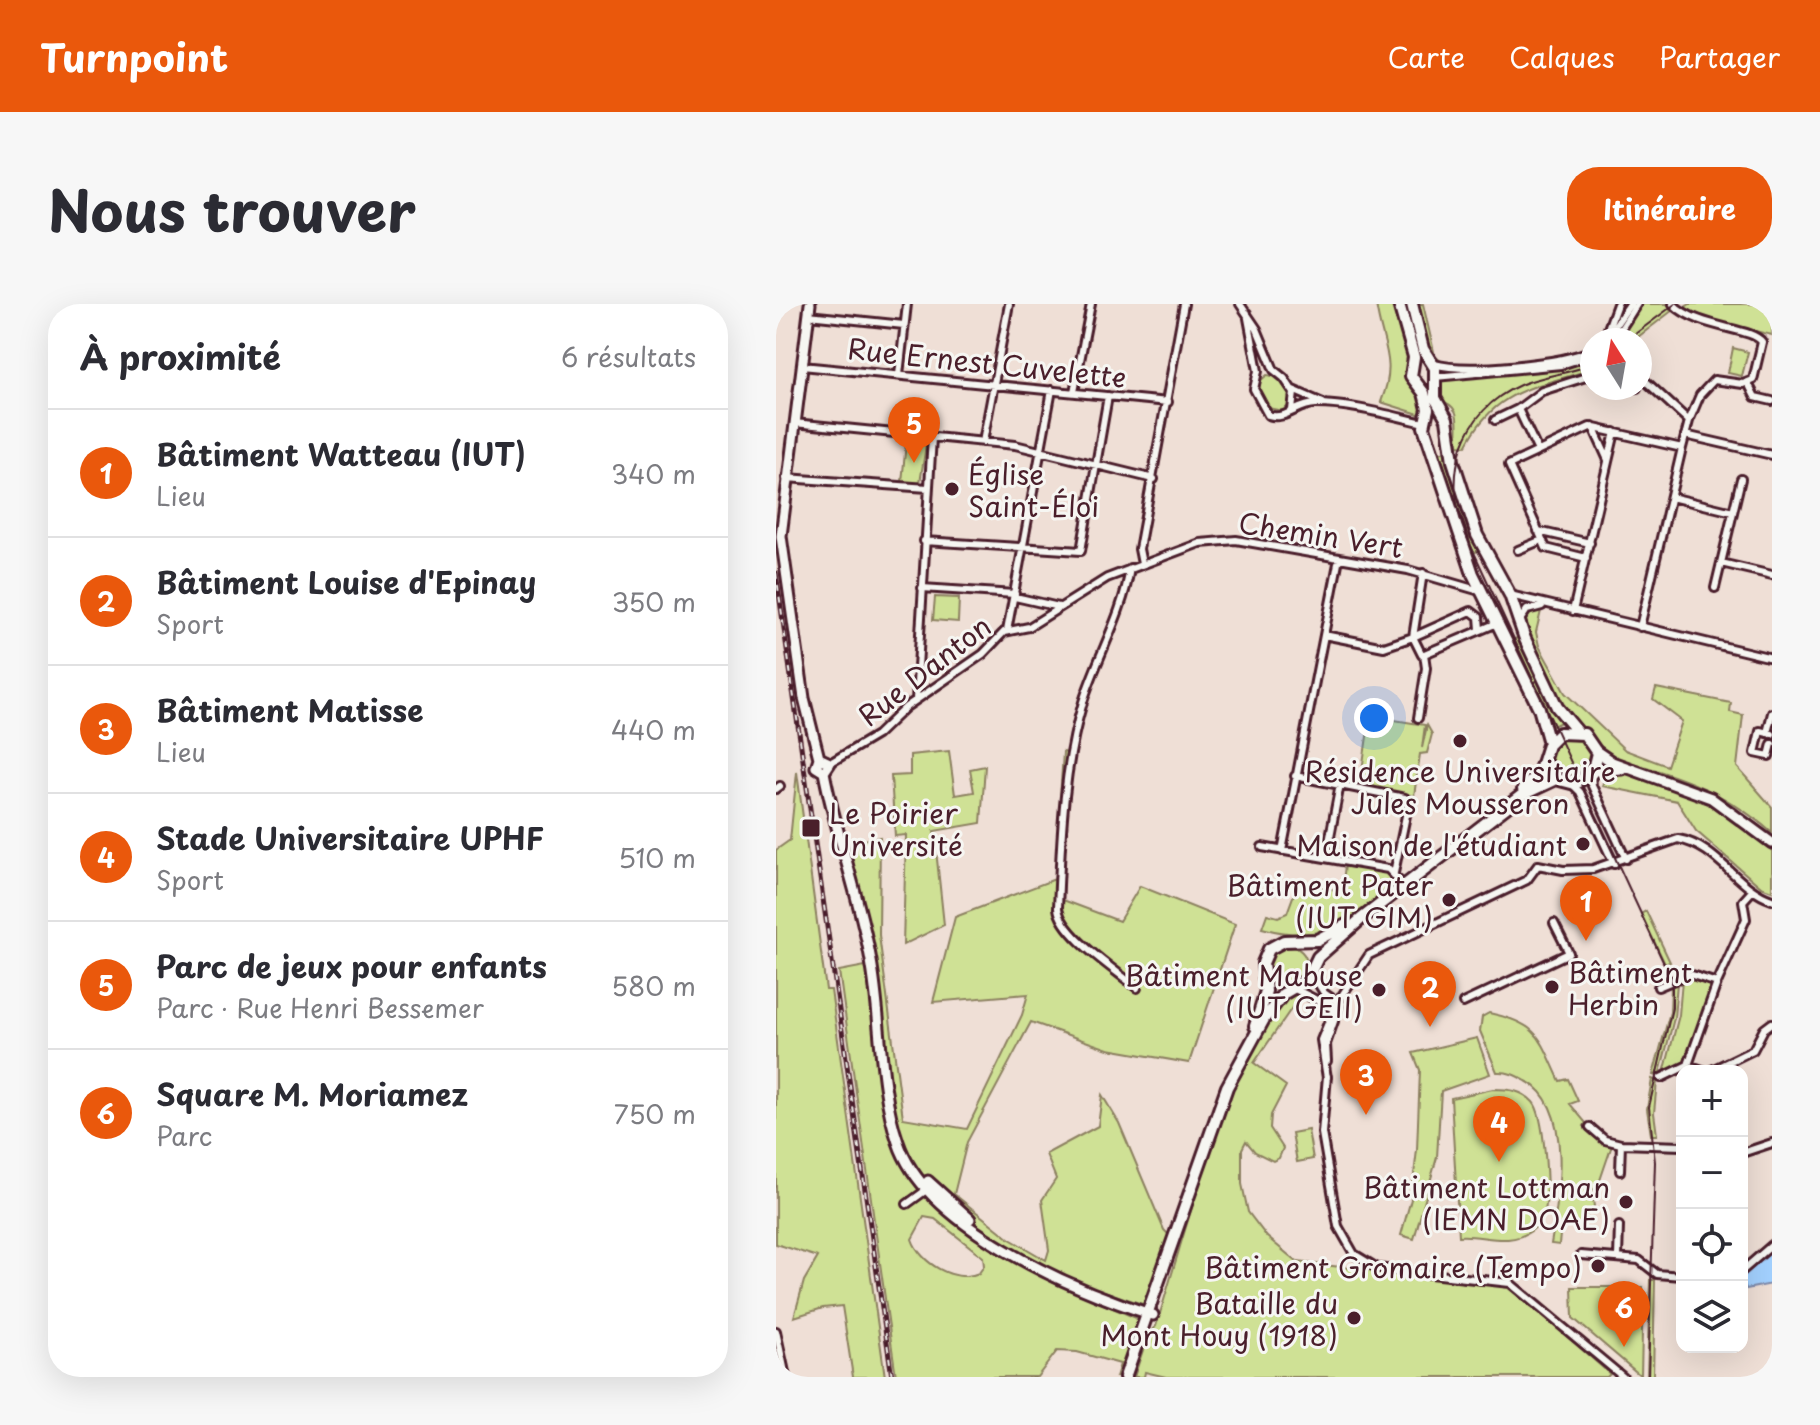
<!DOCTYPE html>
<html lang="fr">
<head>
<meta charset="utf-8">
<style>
	:root { --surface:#fff; --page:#f7f7f7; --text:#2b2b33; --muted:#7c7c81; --line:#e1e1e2; --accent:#ea580c }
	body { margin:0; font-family:"Playpen Sans",sans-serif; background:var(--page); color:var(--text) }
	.controls { position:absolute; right:24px; bottom:24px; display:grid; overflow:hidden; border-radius:16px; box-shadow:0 8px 32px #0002 }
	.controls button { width:72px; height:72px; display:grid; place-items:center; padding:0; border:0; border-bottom:2px solid var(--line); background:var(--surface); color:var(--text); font:40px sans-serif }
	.compass { position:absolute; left:804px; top:24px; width:72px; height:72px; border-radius:50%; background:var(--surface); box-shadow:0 8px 32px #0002; rotate:349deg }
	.you { position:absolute; left:598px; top:414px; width:28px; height:28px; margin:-20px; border:6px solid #fff; border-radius:50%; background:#1a73e8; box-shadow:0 0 0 12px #1a73e833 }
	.badge { display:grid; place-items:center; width:52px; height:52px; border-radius:50%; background:var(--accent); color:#fff; font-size:26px; font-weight:700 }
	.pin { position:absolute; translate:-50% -66px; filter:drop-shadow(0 2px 4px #0008) }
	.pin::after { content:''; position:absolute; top:42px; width:28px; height:24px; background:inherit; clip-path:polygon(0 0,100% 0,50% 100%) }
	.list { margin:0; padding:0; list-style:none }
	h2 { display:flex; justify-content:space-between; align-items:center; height:104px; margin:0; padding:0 32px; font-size:34px }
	h2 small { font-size:26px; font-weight:400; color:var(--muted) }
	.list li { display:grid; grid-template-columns:52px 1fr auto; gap:24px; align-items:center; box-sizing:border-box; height:128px; padding:0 32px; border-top:2px solid var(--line) }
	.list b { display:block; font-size:30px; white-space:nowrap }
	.list p { margin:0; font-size:26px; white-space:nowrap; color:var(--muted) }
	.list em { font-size:26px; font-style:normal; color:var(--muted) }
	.icon { flex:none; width:44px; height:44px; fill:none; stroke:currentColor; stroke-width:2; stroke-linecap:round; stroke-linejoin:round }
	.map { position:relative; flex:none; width:996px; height:1073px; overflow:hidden; border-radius:32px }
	header { display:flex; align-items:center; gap:48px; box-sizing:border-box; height:112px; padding:0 40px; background:var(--accent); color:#fff }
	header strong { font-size:38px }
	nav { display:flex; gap:44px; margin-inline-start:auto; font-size:28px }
	.intro { display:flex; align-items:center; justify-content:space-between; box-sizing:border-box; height:192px; padding:0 48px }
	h1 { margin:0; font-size:56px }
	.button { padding:20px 36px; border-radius:32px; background:var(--accent); color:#fff; font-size:28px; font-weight:700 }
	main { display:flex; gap:48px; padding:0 48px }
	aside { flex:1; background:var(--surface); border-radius:32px; box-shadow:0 8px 32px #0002 }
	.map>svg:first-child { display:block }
	.green { fill:#cfe195; stroke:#8c8060; stroke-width:2; fill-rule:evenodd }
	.water { fill:#a3d1ff; stroke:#7f8aaa; stroke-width:2 }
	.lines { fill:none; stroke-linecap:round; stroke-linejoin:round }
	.street-casing { stroke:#4a1f2b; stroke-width:12 }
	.secondary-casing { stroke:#4a1f2b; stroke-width:15 }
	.primary-casing { stroke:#4a1f2b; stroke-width:16 }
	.street { stroke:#f6f6f2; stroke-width:6 }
	.secondary { stroke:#f6f6f2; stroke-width:9 }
	.primary { stroke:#f6f6f2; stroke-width:10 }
	.tram { stroke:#4a1f2b; stroke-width:2 }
	.rail-casing { stroke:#4a1f2b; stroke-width:5 }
	.rail { stroke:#f6f6f2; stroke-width:2; stroke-dasharray:6; stroke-linecap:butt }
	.poi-dot { fill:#4a1f2b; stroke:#f6f6f2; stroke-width:3 }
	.labels { text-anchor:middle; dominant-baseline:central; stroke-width:6; stroke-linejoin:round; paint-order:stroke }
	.street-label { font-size:28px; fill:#4a1f2b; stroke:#f6f6f2 }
	.poi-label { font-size:28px; fill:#4a1f2b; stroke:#f6f6f2; text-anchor:end }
</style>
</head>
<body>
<header>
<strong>Turnpoint</strong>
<nav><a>Carte</a><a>Calques</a><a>Partager</a></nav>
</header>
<div class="intro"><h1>Nous trouver</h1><a class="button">Itinéraire</a></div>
<main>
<aside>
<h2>À proximité<small>6 résultats</small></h2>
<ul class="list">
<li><span class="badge">1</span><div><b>Bâtiment Watteau (IUT)</b><p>Lieu</p></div><em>340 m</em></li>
<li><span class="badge">2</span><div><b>Bâtiment Louise d'Epinay</b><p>Sport</p></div><em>350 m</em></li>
<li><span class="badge">3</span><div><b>Bâtiment Matisse</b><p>Lieu</p></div><em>440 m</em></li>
<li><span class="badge">4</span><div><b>Stade Universitaire UPHF</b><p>Sport</p></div><em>510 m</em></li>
<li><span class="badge">5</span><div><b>Parc de jeux pour enfants</b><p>Parc · Rue Henri Bessemer</p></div><em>580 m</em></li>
<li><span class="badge">6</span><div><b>Square M. Moriamez</b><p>Parc</p></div><em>750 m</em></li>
</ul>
</aside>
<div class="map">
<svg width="996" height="1073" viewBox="0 0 996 1073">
	<rect width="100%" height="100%" fill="#efdfd6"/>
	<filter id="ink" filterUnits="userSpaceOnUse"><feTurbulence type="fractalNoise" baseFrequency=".0125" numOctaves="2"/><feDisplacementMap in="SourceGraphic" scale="16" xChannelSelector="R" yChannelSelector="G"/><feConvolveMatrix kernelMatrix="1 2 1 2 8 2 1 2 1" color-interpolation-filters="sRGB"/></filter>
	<g filter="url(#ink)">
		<!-- green -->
		<path class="green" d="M600,0H619L644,86L646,111L605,98C622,56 606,42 600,0Z
			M641,0H647L659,52L666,58L652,47Z
			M866,0H891L897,6L858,36H842Z
			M914,0H996V31L919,13L906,5Z
			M957,44L972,48L966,72L952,69Z
			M816,53V65C760,84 720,83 690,142L682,141C679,121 689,103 663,96V76L666,74L784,63Z
			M491,71L501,73L513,90V101L507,107L492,104L483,89L484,77Z
			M130,139L150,141L144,179L126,178Z
			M673,146L706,245L693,251L660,150Z
			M159,293L183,294L182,318L157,316Z
			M752,307H765L760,328L763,342L789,389L849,446L891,462L906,417L877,395L880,384L955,399L954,408L967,411L961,463L996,503V529C946,484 892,468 828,451L816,430L795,420L752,337L747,316Z
			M746,331L787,417L773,424L734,338Z
			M594,412L649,421L646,444L651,421L656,430L651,449L644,450L638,492L584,480Z
			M784,434H805L816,449L814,463L810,462L799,471L785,467L782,471L773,449Z
			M173,447L179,491L198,488L194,465L209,462L205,519L158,527L168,621L127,641L130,531L119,532L115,472L134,471V451Z
			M287,448L297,450L290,500L287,596L343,617L364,582L459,620L413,759L332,745L255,718L191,838L178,890L234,935L270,956L273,946L266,896L280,875L270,850L322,822L326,791L343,819L388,926L394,932L371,998L366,1000L281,971L276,978L360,1014L363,1022L346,1073H340L344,1060L301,1048L281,1047L261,1073H120L63,667L100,660L73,539L104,533L103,631L127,814L191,825L246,711L252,690L157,698L179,613L279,575ZM148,913L159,915L207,953L208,962L203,969C179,980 144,959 136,935Z
			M21,468L50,686H55L109,1073H77L66,1002L47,1004L18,1013L28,977L42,953L0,940V546L14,536Z
			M830,469C893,469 951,503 996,547V587L985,583L920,527L901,497L826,482Z
			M569,561L611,568L620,578C571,618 551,642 486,624L491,610L502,613L511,609L522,579L566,587Z
			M870,607L894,658L889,660L865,610Z
			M493 661a19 19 0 1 1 38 0a19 19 0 1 1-38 0Z
			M911,673L938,679L910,757L888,769L903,711L906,676Z
			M901,679L898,714L883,773L877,771L894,708L895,682Z
			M516,689L524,692L478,759L510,782L495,811L494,824L507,844L503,854L497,857L479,848L470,837L466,845V880L472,908L491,933L521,958L733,982L834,1070L831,1073H390L369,1068L368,1073H358L371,1034L380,1022C403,953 459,725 516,689Z
			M713,709C765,720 764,735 784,777L792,775L802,797L794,800L810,819L808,822L836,841L821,885H816L818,903L802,921L785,920L783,941L775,940C783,895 798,802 750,777C741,772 732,767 721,768L704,727L706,713Z
			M701,734L714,770L665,787L661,853L638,935L625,931L635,895L641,846L644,766L637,749Z
			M876,775L881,777L878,809L881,831H875L871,805Z
			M717,785C732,785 746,786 757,798C769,812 772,882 770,901C769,910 762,922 755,927C732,943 707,930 683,932L675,794Z
			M532,826L537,855L521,858L516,829Z
			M874,976H879L877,1073H871Z
			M796,983H867L865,1072L797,1014Z"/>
		<!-- water -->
		<path class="water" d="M996,947V980L970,985L966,972Z"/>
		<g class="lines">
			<!-- street casing -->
			<g class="street-casing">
				<path id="street" d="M464,0L481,25L498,66L508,74L518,89L516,106
					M897,0C922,25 976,23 986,38L977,76L967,80L938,76L924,91L913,117
					M471,9L482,67L478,85L492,111C510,117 521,100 540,100C575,100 613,111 648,119
					M32,11L128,21
					M830,30L841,0
					M829,36L854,0
					M838,36L861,0
					M658,60C689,69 786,60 816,46
					M26,62L392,98
					M123,71L131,0
					M864,72L913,117L906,144
					M659,73L785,61L816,51
					M972,79L979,93L996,97
					M852,84H861
					M517,86L547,99
					M298,88L315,0
					M719,116L742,105
					M18,119L239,141L378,175
					M817,123L832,156
					M909,131L996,151
					M207,138L233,0
					M762,147L742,105L766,87L816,71
					M10,174L152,184
					M895,193L957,208
					M762,227L814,239
					M148,237L305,247L332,92
					M742,246L766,236
					M810,254L770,244L733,161L814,123L906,144L864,323
					M945,259L996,271
					M366,260L363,245L408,0
					M354,264C347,310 321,353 307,398C287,465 285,535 282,604C285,631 340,666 361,684
					M146,284L239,290
					M939,284L965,175
					M734,291L996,354
					M239,293L283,303
					M797,307L839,128
					M744,316L751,306L766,302
					M704,325L703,313L695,307L637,333L646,351L719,320
					M231,327L276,86
					M548,331L608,343L637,333L647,269
					M140,396L156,133
					M642,414L650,364L648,350
					M991,429L996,409
					M996,430L984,427L979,449L993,452L996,440
					M54,459L101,431L130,403L207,350L228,328L253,323L331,274L424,239L460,236L632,266L704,287
					M815,470L816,482L850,555
					M519,472L629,494L632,502L618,569
					M796,480L804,488L838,560
					M0,485L4,482
					M486,543L612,565L625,579
					M506,547L563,254
					M550,554L564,480
					M535,668L548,689L561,698
					M882,683L913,670L941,679L970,615L967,597L976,587
					M517,684L560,706
					M687,699L793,649L778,619
					M551,757L550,740L563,703
					M912,761L929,767
					M934,767L977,746L988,725L996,719
					M551,772L546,829L562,922L578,950L601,964L734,979L847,1073
					M551,774L545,736L559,702L593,651L751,576L762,561L787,566L817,565L902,535C942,542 960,584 996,596
					M885,774L912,761L941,679
					M814,823L829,836L845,840
					M966,849L996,839
					M844,867L845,840L906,842
					M131,900L153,884
					M805,951L863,956L881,970L906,972
					M842,954L843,922
					M966,967L996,941
					M0,1027L10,1073"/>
			</g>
			<!-- secondary casing -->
			<g class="secondary-casing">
				<path id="secondary" d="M34,0L5,232L28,394L43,454
					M820,447L836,458L935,494L996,539
					M43,454L40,463L48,468C60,532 84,593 95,657C106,717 102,780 122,838C150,923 298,986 377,1011
					M43,454L54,459L48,468
					M817,467L846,465
					M152,877L194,915"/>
			</g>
			<!-- primary casing -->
			<g class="primary-casing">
				<path id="primary" d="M623,0L638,53L635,72L648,89L652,105L648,123L697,270L763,404L773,439
					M636,0L647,45L659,64V94L671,115L677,157L701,231L734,291L749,335L781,403L801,427
					M747,485L763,469L772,441L784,429L808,430L821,449L816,469L799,480L780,475L769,458
					M479,722L490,687L487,659L493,645L508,637L541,636L570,621
					M349,1073L451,783L488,715L507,690L531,676L542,653L585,615L746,491L780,475"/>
			</g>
			<!-- street -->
			<use href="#street" class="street"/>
			<!-- secondary -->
			<use href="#secondary" class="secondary"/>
			<!-- primary -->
			<use href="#primary" class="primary"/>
			<!-- tram -->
			<path class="tram" d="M851,36L899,0
				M816,60C793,70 767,71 744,81C685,107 666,172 689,229L896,677V704L873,803L879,858L872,1073"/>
			<!-- rail casing -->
			<g class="rail-casing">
				<path id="rail" d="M0,269L116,1073"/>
			</g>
			<!-- rail -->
			<use href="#rail" class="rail"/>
		</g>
	</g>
	<!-- markers -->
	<g class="poi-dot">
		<circle cx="176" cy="185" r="8"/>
		<circle cx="684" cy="437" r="8"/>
		<rect x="25" y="514" width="20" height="20" rx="4"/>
		<circle cx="807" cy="540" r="8"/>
		<circle cx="673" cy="596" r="8"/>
		<circle cx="776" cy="683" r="8"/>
		<circle cx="603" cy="686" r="8"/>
		<circle cx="850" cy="898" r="8"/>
		<circle cx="822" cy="962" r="8"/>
		<circle cx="578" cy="1014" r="8"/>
	</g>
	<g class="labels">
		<!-- street labels -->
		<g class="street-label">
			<text transform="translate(211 58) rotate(6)">Rue Ernest Cuvelette</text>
			<text transform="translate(545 230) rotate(9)">Chemin Vert</text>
			<text transform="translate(148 366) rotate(-38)">Rue Danton</text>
		</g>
		<!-- poi labels -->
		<g class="poi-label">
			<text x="192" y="169" text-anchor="start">Église<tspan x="192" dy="32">Saint-Éloi</tspan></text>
			<text x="684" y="466" text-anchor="middle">Résidence Universitaire<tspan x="684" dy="32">Jules Mousseron</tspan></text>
			<text x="53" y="508" text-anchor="start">Le Poirier<tspan x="53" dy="32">Université</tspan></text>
			<text x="791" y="540">Maison de l'étudiant</text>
			<text x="657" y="580">Bâtiment Pater<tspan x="657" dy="32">(IUT GIM)</tspan></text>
			<text x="792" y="667" text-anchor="start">Bâtiment<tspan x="792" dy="32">Herbin</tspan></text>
			<text x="587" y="670">Bâtiment Mabuse<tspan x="587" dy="32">(IUT GEII)</tspan></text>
			<text x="834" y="882">Bâtiment Lottman<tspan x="834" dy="32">(IEMN DOAE)</tspan></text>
			<text x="806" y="962">Bâtiment Gromaire (Tempo)</text>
			<text x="562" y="998">Bataille du<tspan x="562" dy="32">Mont Houy (1918)</tspan></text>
		</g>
	</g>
</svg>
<div class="controls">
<button>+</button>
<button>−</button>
<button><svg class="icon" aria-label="locate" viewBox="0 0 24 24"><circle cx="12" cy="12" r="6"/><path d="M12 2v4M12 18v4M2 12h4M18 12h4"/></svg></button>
<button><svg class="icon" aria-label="layers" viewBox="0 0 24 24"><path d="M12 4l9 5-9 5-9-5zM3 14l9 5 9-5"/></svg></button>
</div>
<svg class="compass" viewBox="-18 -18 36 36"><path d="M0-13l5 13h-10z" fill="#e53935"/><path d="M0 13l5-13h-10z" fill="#7c7c81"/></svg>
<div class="you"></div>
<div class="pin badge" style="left:810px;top:637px">1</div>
<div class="pin badge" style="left:654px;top:723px">2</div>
<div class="pin badge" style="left:590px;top:811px">3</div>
<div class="pin badge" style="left:723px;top:858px">4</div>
<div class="pin badge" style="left:138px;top:159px">5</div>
<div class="pin badge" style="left:848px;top:1043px">6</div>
</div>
</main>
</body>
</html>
